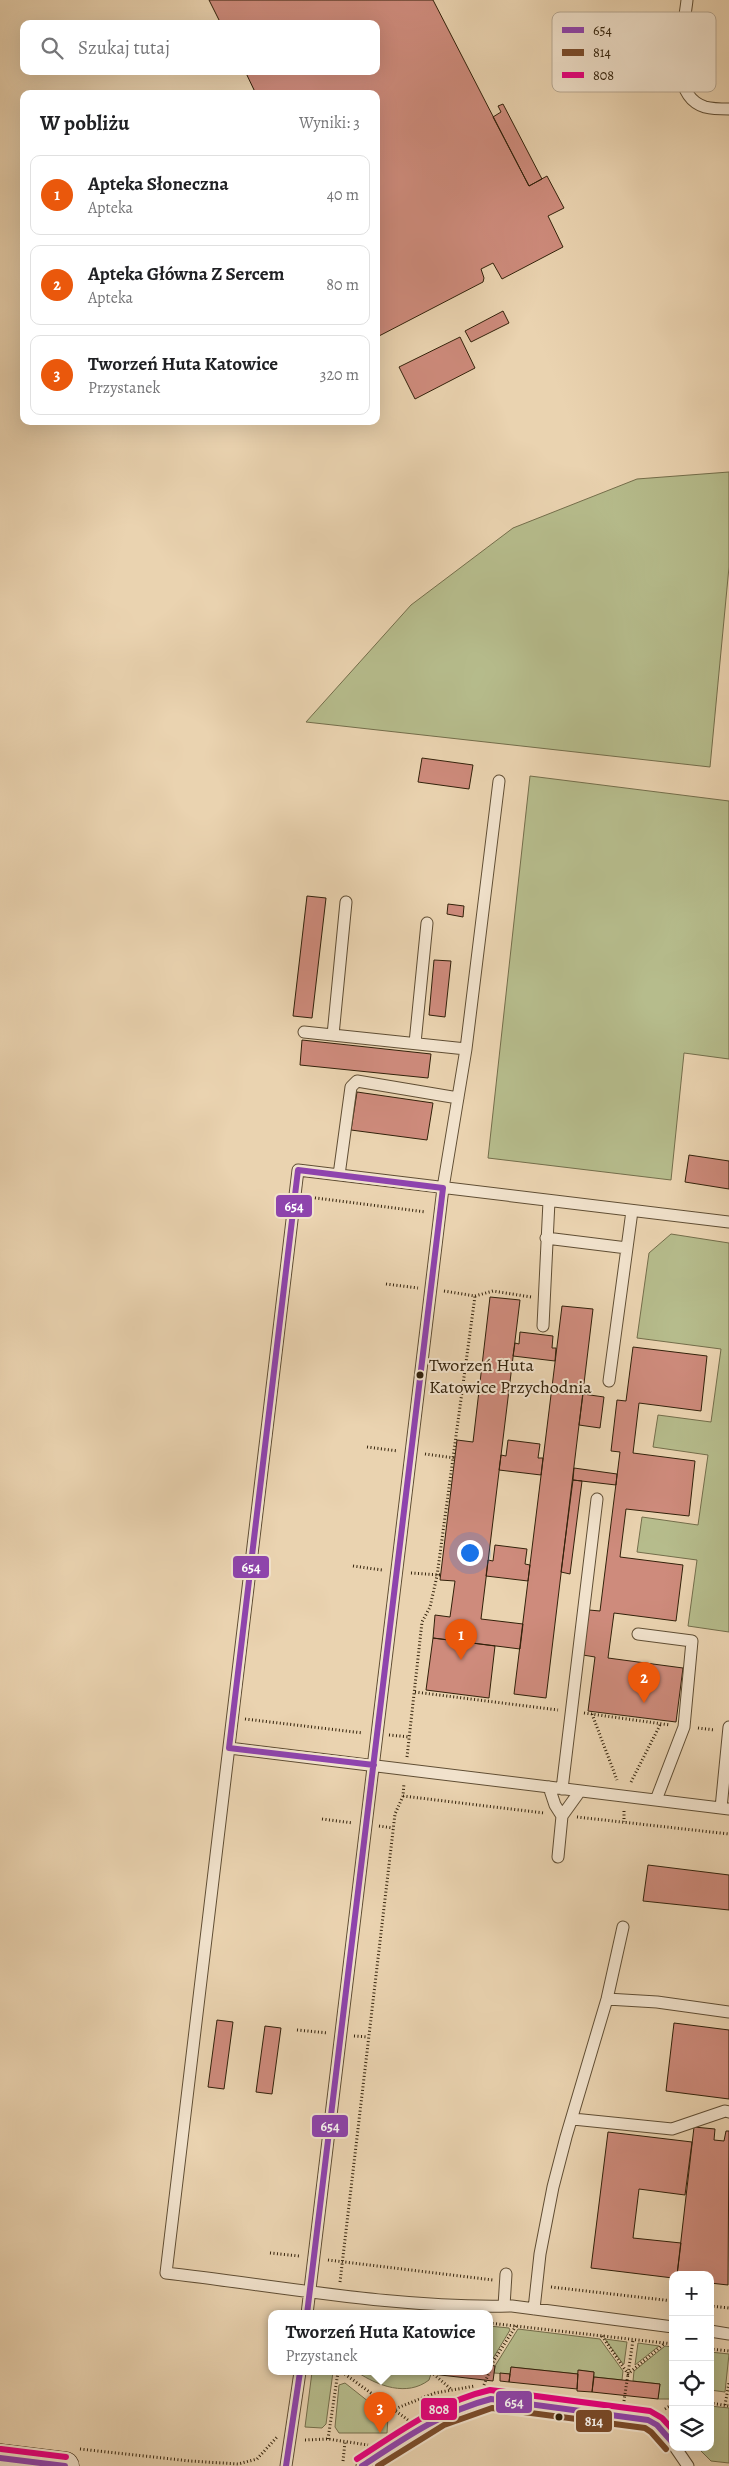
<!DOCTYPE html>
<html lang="pl">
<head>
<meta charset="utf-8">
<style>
	:root { --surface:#fff; --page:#f6f6f6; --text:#202124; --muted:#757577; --line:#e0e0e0; --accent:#ea580c }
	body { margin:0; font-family:Alegreya,serif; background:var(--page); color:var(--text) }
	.controls { position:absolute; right:15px; bottom:15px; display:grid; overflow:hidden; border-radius:10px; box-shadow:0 5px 20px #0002 }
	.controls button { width:45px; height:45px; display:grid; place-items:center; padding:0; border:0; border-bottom:1px solid var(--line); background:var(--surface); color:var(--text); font:25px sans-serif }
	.you { position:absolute; left:469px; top:1552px; width:18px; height:18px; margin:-12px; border:4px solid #fff; border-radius:50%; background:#1a73e8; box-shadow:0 0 0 8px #1a73e833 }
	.badge { display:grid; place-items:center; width:32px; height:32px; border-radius:50%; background:var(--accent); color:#fff; font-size:16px; font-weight:700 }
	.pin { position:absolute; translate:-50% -41px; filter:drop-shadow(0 1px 2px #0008) }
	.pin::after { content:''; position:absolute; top:26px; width:18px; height:15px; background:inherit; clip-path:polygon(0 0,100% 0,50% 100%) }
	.popup { position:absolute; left:268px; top:2310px; width:225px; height:65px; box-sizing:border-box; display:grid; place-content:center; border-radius:10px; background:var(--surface); filter:drop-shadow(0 1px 4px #0005); font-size:16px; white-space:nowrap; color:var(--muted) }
	.popup b { font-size:19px; color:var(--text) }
	.popup::after { content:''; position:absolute; left:50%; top:100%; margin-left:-10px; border:10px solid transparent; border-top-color:var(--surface) }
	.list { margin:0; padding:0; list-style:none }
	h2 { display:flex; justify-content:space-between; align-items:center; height:65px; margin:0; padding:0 20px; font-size:21px }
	h2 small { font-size:16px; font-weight:400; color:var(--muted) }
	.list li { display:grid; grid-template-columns:32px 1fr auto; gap:15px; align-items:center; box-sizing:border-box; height:80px; margin:0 10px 10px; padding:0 10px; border:1px solid var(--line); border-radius:10px }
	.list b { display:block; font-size:19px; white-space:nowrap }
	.list p { margin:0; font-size:16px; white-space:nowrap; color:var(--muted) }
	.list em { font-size:16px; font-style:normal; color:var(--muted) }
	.icon { flex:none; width:28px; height:28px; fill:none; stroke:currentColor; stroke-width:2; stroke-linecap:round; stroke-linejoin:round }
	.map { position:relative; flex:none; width:729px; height:2466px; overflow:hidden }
	.search { position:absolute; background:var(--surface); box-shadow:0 5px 20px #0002; left:20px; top:20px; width:360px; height:55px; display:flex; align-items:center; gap:12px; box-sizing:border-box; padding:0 18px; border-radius:10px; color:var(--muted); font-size:19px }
	.panel { position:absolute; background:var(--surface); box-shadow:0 5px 20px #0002; left:20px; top:90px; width:360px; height:335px; border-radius:10px }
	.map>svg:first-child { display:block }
	.green { fill:#b6bc8c; stroke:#746e4b }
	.building { fill:#ce8b7c; stroke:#32210a }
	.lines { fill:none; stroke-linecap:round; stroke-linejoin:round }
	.lane-casing { stroke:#604e34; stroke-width:13 }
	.secondary-casing { stroke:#32210a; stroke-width:29 }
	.path { stroke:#32210a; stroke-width:3; stroke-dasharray:1 2.5; stroke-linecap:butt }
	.lane { stroke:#f1e2cc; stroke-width:11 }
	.secondary { stroke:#f1e2cc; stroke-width:28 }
	.bus-1-casing { stroke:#f1e2cc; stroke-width:10 }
	.bus-2-casing { stroke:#f1e2cc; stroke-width:10 }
	.bus-3-casing { stroke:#f1e2cc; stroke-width:10 }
	.bus-1 { stroke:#8e44ad; stroke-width:6 }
	.bus-2 { stroke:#7a4b2a; stroke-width:6 }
	.bus-3 { stroke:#e5007d; stroke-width:6 }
	.bus-dot { fill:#32210a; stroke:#f1e2cc; stroke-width:2 }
	.labels { text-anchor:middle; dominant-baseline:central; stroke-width:4; stroke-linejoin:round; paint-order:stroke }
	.bus-label { font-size:18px; fill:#32210a; stroke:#f1e2cc; text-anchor:start }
	.key { fill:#f1e2cc; stroke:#b8a892; stroke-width:1 }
	.key-label { font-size:14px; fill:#32210a }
	.line-badge { stroke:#f1e2cc; stroke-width:2 }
	.badge-label { font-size:14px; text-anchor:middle; font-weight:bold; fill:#fff }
</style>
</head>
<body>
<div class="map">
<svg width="729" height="2466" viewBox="0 0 729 2466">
	<rect width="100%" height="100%" fill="#ead3b0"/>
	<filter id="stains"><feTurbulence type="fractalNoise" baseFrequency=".004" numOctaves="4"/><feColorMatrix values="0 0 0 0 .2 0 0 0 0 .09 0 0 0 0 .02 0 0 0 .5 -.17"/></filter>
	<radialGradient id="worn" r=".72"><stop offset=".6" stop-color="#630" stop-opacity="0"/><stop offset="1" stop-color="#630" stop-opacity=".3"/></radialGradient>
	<!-- green -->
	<path class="green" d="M729,472V567L710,767L306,722L411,605L513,528L637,479Z
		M530,776L729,801V1059L684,1053L671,1180L488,1158Z
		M671,1234L729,1243V1632L688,1626L697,1560L637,1552L642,1517L698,1525L708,1455L653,1447L658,1415L711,1422L721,1349L637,1338L649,1253Z
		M489,2326L509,2328L510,2330L489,2365Z
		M518,2329L600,2339L623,2371L622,2380L594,2377V2372L579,2370L578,2374L511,2367L510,2374L494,2373L495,2366Z
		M605,2339L627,2342L624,2364H623Z
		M638,2343L659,2346L635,2365Z
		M665,2346L673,2347V2399H658L660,2384L633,2381L634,2371Z
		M710,2352L729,2354L725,2392L710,2390Z
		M312,2372H333L326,2424L322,2428L305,2427Z
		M357,2372H423L431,2374L429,2380C407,2397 378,2386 357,2372Z
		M345,2383L388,2417L387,2433H339L335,2427L339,2385Z
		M710,2406L729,2408V2463L711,2461L697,2447H710Z"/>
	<!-- building -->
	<path class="building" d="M209,0H433L529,186L547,176L564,208L548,216L563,247L502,279L493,263L481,269L484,278L483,282L379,336L376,331V94H256L245,71H376V24H221Z
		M503,104L542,179L529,186L493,117L501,112L498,106Z
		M503,311L509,323L471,342L465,331Z
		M460,337L475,368L415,399L399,367Z
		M422,758L473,765L469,789L418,782Z
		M307,896L326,898L312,1018L293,1016Z
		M448,904L464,906L463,917L447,914Z
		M434,960L451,961L445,1017L429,1015Z
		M302,1040L431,1054L428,1078L300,1065Z
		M357,1092L433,1103L427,1140L351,1130Z
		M689,1155L729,1161V1189L685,1182Z
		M490,1297L520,1300L481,1619L523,1624L520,1649L433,1638L435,1615L450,1617L455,1581L440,1580L457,1440L473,1442Z
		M562,1306L593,1309L546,1698L514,1694Z
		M520,1332L553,1336L552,1348H556L555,1361L513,1356L515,1343L519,1344Z
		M633,1347L707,1356L701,1411L639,1403L633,1453L695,1461L689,1516L626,1509L620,1557L683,1565L676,1621L614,1613L608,1658L683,1668L676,1722L588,1711L595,1657L583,1655L589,1610L600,1611L620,1452L611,1451L617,1400L626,1401Z
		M583,1394L604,1397L600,1428L579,1425Z
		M508,1440L540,1444L538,1458H543L541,1475L499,1470L501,1455L506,1456Z
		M574,1468L617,1474L616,1485L573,1480Z
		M573,1480L582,1481L570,1574L561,1572Z
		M495,1545L527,1549L525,1564L530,1565L528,1581L486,1576L488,1560L493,1561Z
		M433,1638L495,1646L489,1698L426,1690Z
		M648,1865L729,1875V1910L643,1901Z
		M217,2020L233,2022L224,2089L208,2087Z
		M674,2023L729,2030V2099L666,2091Z
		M265,2026L281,2028L272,2094L256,2092Z
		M694,2127L715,2129L714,2140L724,2141L726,2131H729L728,2285L710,2283V2275H677Z
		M608,2132L692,2142L685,2195L639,2189L633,2238L681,2243L677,2275H673V2278L591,2268Z
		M489,2365L495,2366L493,2381L423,2373L489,2372Z
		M511,2367L578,2374L577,2389L509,2382Z
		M578,2370L594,2372L592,2392L577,2391Z
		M500,2373L510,2374L509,2382L500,2381Z
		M594,2377L660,2384L658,2399L592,2392Z"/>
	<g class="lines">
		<!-- lane casing -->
		<g class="lane-casing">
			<path id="lane" d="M687,0C684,30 666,95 705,107C713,109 722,109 729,109
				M304,1032L466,1049
				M333,1035L346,902
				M415,1043L427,923
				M339,1175L351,1087L357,1081L458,1098
				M546,1238L627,1248
				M543,1326L549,1201
				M609,1381L632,1211
				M638,1634L692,1641L684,1727L656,1800
				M229,1748L729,1809
				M549,1787L555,1805L562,1816
				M562,1789L597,1499
				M721,1808L729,1727
				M558,1857L562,1816L580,1791
				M607,1999L657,2002L729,2012
				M573,2119L672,2129L725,2111L729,2112
				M504,2306L506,2274
				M534,2309L540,2254L553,2187L566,2137L607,1999L623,1927
				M307,2314L443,1188L466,1049L499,781
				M673,2327L512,2306C399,2309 279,2286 166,2273L298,1170L729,1222
				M710,2331L729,2334
				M675,2447L688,2466
				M286,2466L300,2372
				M362,2466C402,2441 444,2408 491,2399L648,2420L657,2425L673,2443"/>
		</g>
		<!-- secondary casing -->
		<g class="secondary-casing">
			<path id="secondary" d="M0,2458L65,2466"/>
		</g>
		<!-- path -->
		<path class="path" d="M308,1197L426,1212
			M386,1284L418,1288
			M444,1291L475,1296L493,1291L531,1297
			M367,1447L398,1451
			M425,1454L455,1458
			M353,1566L382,1570
			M411,1573L441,1575
			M415,1692L558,1710
			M584,1713L670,1725
			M592,1714L617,1780
			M245,1719L363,1733
			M698,1728L715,1730
			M389,1735L410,1737
			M407,1757L422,1622L430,1607L437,1576L475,1296
			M631,1782L661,1723
			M403,1796L544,1813
			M624,1811V1822
			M577,1817L729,1834
			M322,1819L353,1823
			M379,1826L393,1828
			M297,2030L328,2033
			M354,2036L368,2037
			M270,2253L299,2256
			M328,2260L493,2280
			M340,2282L395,1814L403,1796L404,1783
			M551,2287L673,2301
			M710,2306L729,2308
			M489,2323L673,2344
			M602,2336L628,2374L664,2344
			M710,2349L729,2351
			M342,2372L408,2420
			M431,2372L451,2389
			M484,2385L494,2360L516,2326
			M624,2401L633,2340
			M710,2403L729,2406
			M725,2405L729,2383
			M665,2409L673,2404
			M392,2410L435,2393L475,2386
			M328,2439L338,2372
			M305,2440L328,2439L368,2445
			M80,2449L190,2461L238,2464L257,2459L277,2437
			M343,2461L345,2442"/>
		<!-- lane -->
		<use href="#lane" class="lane"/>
		<!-- secondary -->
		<use href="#secondary" class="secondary"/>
		<!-- bus-1 casing -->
		<g class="bus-1-casing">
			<path id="bus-1" d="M229,1748L298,1170L443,1188
				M229,1748L374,1765
				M307,2314L443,1188
				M0,2458L65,2466
				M286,2466L300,2372
				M362,2466C403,2439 443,2411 491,2399L648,2420L657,2425L673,2443"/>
		</g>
		<!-- bus-2 casing -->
		<g class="bus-2-casing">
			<path id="bus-2" d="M378,2466L444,2425L492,2408L645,2428L651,2432L666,2449"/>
		</g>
		<!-- bus-3 casing -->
		<g class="bus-3-casing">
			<path id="bus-3" d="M1,2449L66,2457
				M357,2459C399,2432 441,2401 490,2390L650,2411L662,2418L673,2430"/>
		</g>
		<!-- bus-1 -->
		<use href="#bus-1" class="bus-1"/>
		<!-- bus-2 -->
		<use href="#bus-2" class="bus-2"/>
		<!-- bus-3 -->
		<use href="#bus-3" class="bus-3"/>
	</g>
	<!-- markers -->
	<g class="bus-dot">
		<circle cx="420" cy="1375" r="4.5"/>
		<circle cx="559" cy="2417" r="4.5"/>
	</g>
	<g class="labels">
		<!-- bus labels -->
		<g class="bus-label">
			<text x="429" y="1365">Tworzeń Huta<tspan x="429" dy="22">Katowice Przychodnia</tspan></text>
		</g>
	</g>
	<!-- legend -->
	<rect x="552" y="12" width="164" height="80" rx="8" class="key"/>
	<rect x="562" y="27" width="22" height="6" fill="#8e44ad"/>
	<rect x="562" y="49" width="22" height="7" fill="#7a4b2a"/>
	<rect x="562" y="72" width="22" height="6" fill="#e5007d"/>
	<g class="key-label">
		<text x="593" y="35">654</text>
		<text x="593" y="57">814</text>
		<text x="593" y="80">808</text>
	</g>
	<g class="line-badge">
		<rect x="275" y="1194" width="38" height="24" rx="5" fill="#8e44ad"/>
		<rect x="232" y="1555" width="38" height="24" rx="5" fill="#8e44ad"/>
		<rect x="311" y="2114" width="38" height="24" rx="5" fill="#8e44ad"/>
		<rect x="495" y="2390" width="38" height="24" rx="5" fill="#8e44ad"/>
		<rect x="420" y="2397" width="38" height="24" rx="5" fill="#e5007d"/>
		<rect x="575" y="2409" width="38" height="24" rx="5" fill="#7a4b2a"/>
	</g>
	<g class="badge-label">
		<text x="294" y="1211">654</text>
		<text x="251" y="1572">654</text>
		<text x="330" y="2131">654</text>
		<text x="514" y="2407">654</text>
		<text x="439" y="2414">808</text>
		<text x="594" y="2426">814</text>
	</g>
	<rect width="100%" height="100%" filter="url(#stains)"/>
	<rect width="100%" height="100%" fill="url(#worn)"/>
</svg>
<div class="controls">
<button>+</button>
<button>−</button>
<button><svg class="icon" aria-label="locate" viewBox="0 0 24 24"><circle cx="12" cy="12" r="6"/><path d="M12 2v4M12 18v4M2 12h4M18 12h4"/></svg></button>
<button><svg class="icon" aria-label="layers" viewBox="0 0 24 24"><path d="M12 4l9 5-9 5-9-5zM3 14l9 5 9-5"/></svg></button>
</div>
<div class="you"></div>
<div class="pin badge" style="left:461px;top:1660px">1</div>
<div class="pin badge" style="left:644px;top:1703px">2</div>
<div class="pin badge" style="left:380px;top:2433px">3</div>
<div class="popup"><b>Tworzeń Huta Katowice</b>Przystanek</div>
<div class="search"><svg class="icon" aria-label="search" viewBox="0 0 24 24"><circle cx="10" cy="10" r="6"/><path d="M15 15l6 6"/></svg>Szukaj tutaj</div>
<section class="panel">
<h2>W pobliżu<small>Wyniki: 3</small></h2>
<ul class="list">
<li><span class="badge">1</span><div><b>Apteka Słoneczna</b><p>Apteka</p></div><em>40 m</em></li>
<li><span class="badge">2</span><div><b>Apteka Główna Z Sercem</b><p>Apteka</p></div><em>80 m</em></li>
<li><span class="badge">3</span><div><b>Tworzeń Huta Katowice</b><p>Przystanek</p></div><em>320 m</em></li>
</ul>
</section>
</div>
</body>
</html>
